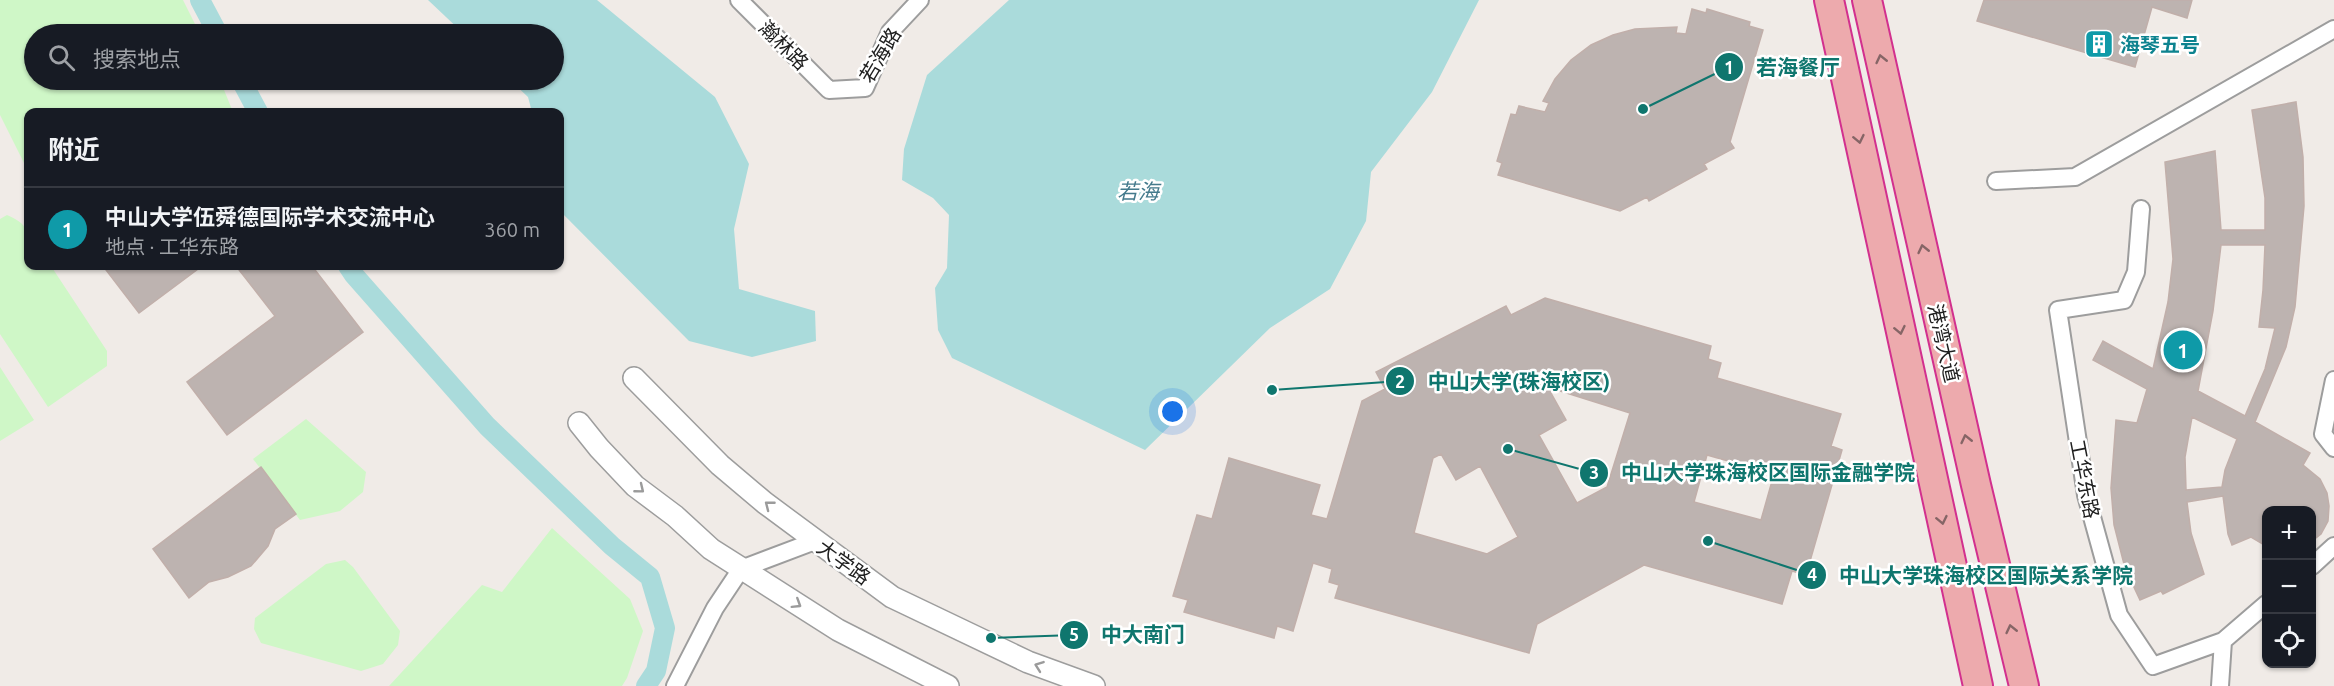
<!DOCTYPE html>
<html lang="zh">
<head>
<meta charset="utf-8">
<style>
	:root { --surface:#171b24; --page:#20242c; --text:#f1f3f6; --muted:#9ea1a6; --line:#363941; --accent:#1a73e8 }
	body { margin:0; font-family:Ubuntu,"Noto Sans SC",sans-serif; background:var(--page); color:var(--text) }
	.controls { position:absolute; right:18px; bottom:18px; display:grid; overflow:hidden; border-radius:12px; box-shadow:0 2px 4px #0004 }
	.controls button { width:54px; height:54px; display:grid; place-items:center; padding:0; border:0; border-bottom:2px solid var(--line); background:var(--surface); color:var(--text); font:30px sans-serif }
	.you { position:absolute; left:1173px; top:412px; width:21px; height:21px; margin:-15px; border:4px solid #fff; border-radius:50%; background:#1a73e8; box-shadow:0 0 0 9px #1a73e833 }
	.badge { display:grid; place-items:center; width:39px; height:39px; border-radius:50%; background:var(--accent); color:#fff; font-size:20px; font-weight:700 }
	.pin { position:absolute; translate:-50% -50%; border:3px solid #fff; box-shadow:0 2px 6px #0006 }
	.list { margin:0; padding:0; list-style:none }
	h2 { display:flex; justify-content:space-between; align-items:center; height:78px; margin:0; padding:0 24px; font-size:26px }
	h2 small { font-size:20px; font-weight:400; color:var(--muted) }
	.list li { display:grid; grid-template-columns:39px 1fr auto; gap:18px; align-items:center; box-sizing:border-box; height:84px; padding:0 24px; border-top:2px solid var(--line) }
	.list b { display:block; font-size:22px; white-space:nowrap }
	.list p { margin:0; font-size:20px; white-space:nowrap; color:var(--muted) }
	.list em { font-size:20px; font-style:normal; color:var(--muted) }
	.icon { flex:none; width:33px; height:33px; fill:none; stroke:currentColor; stroke-width:2; stroke-linecap:round; stroke-linejoin:round }
	.map { position:relative; flex:none; width:2334px; height:686px; overflow:hidden }
	.search { position:absolute; background:var(--surface); box-shadow:0 2px 4px #0004; left:24px; top:24px; width:540px; height:66px; display:flex; align-items:center; gap:15px; box-sizing:border-box; padding:0 21px; border-radius:33px; color:var(--muted); font-size:22px }
	.panel { position:absolute; background:var(--surface); box-shadow:0 2px 4px #0004; left:24px; top:108px; width:540px; height:162px; border-radius:12px }
	.map>svg:first-child { display:block }
	.park { fill:#cff7c7 }
	.water { fill:#aadbdb }
	.lines { fill:none; stroke-linecap:round; stroke-linejoin:round }
	.canal { stroke:#aadbdb; stroke-width:20 }
	.building { fill:#bdb3b0; stroke:#c1afaa; stroke-width:1.5; fill-rule:evenodd }
	.minor-casing { stroke:#9d9d9d; stroke-width:20 }
	.tertiary-casing { stroke:#9d9d9d; stroke-width:24 }
	.trunk-casing { stroke:#d2308e; stroke-width:32 }
	.minor { stroke:#fff; stroke-width:16 }
	.tertiary { stroke:#fff; stroke-width:21 }
	.trunk { stroke:#edaaad; stroke-width:28 }
	.oneway { stroke:#866566 }
	.oneway2 { stroke:#9b9b9b }
	.labels { text-anchor:middle; dominant-baseline:central; stroke-width:5; stroke-linejoin:round; paint-order:stroke }
	.culture-label { font-size:20px; font-weight:bold; fill:#0d838f; stroke:#fff; text-anchor:start }
	.street-label { font-size:20px; fill:#202020; stroke:#fff }
	.water-label { font-size:21px; font-style:italic; fill:#447a8c; stroke:#fff }
	.leader { fill:none; stroke:#0f766e; stroke-width:2 }
	.callout-dot { fill:#0f766e; stroke:#fff; stroke-width:2 }
	.mark-label { font-size:18px; text-anchor:middle; font-weight:bold; fill:#fff }
	.callout-label { font-size:21px; text-anchor:middle; font-weight:bold; fill:#0f766e; stroke:#fff; stroke-width:5; stroke-linejoin:round; paint-order:stroke }
</style>
</head>
<body>
<div class="map">
<svg width="2334" height="686" viewBox="0 0 2334 686">
	<rect width="100%" height="100%" fill="#f0ebe7"/>
	<!-- park -->
	<path class="park" d="M0,0H183L200,34H34V80H220L233,112H28V171L0,115Z
		M7,215C35,227 28,238 28,266H51L107,351V366L48,407L0,334V219Z
		M0,367L34,420L0,441Z
		M306,419L366,472L363,492L340,511L300,520L253,459Z
		M552,528L630,599L643,631L627,678L622,686H389L482,585L502,592Z
		M345,560L353,567L400,631L398,645L383,664L361,671L261,643L254,629L255,618L326,564Z"/>
	<!-- water -->
	<path class="water" d="M428,0H597L715,97L749,164L734,229L739,289L815,311L816,341L752,357L689,341L560,211V112H532L528,97L510,80H554V34H464Z
		M1009,0H1479L1432,92L1371,172L1366,221L1330,289L1270,328L1145,450L952,358L938,330L935,288L947,268L949,215L933,198L902,180L904,149L927,75Z"/>
	<g class="lines">
		<!-- canal -->
		<path class="canal" d="M200,0L218,34
			M241,80L258,112
			M348,266L354,275L487,426L612,546L650,577L665,628L656,671L646,686"/>
	</g>
	<!-- building -->
	<path class="building" d="M1984,0H2192L2187,18L2152,7L2135,67L1977,21Z
		M1692,9L1706,13L1707,9L1750,22L1749,26L1763,30L1730,142L1734,148L1704,164L1707,169L1649,201L1647,197L1620,211L1498,175L1502,163L1497,161L1511,114L1516,115L1519,106L1545,112L1549,103L1543,101L1555,79L1571,60L1591,45L1613,35L1635,29L1677,27L1676,33L1686,34Z
		M2296,102L2303,157L2304,206L2295,307L2286,347L2255,422L2310,453L2303,465L2320,479L2327,493L2329,506L2328,521L2321,534L2312,541V510H2266V546L2251,537L2232,545L2228,534L2223,496L2187,502L2191,533L2204,574L2163,594L2161,591L2140,600L2125,568L2114,525L2111,488L2116,420L2137,423L2147,389L2093,360L2103,341L2153,369L2168,302L2173,259L2165,162L2215,151L2221,230H2265V198L2252,110ZM2221,245H2265L2263,290L2259,327L2275,328L2265,369L2245,416L2198,391L2213,311ZM2192,417L2237,439L2225,470L2222,487L2186,490L2185,457Z
		M103,266H202L139,313Z
		M236,266H312L363,332L227,435L187,382L275,316Z
		M1545,298L1711,346L1708,359L1721,363L1717,378L1841,414L1831,446L1842,450L1806,575L1792,571L1782,604L1644,565L1537,624L1529,653L1335,598L1339,585L1329,582L1332,569L1313,563L1293,631L1277,626L1274,638L1184,612L1188,600L1173,596L1197,515L1212,519L1229,458L1320,485L1311,515L1327,519L1362,401L1385,389L1376,372L1506,306L1511,315ZM1557,390L1630,413L1607,487L1577,503L1539,435L1566,420L1551,393ZM1441,454L1456,480L1480,466L1518,537L1487,554L1414,533L1433,458ZM1707,455L1774,474L1761,520L1694,502Z
		M261,467L296,514L275,529L268,546L251,566L228,577L209,582L189,598L153,549Z"/>
	<g class="lines">
		<!-- minor casing -->
		<g class="minor-casing">
			<path id="minor" d="M739,0L829,90L865,88L890,32L920,0
				M1996,181L2075,177L2334,29
				M2141,209L2136,272L2124,300L2058,310L2086,495L2119,615L2153,666L2223,641L2266,604
				M2334,380L2323,434L2334,448
				M2312,566L2334,546
				M675,686L715,608L741,569L815,541
				M2220,686L2223,641"/>
		</g>
		<!-- tertiary casing -->
		<g class="tertiary-casing">
			<path id="tertiary" d="M634,378L720,465L765,503L892,597L1028,662L1094,686
				M579,423L599,448L635,486L675,516L711,549L838,630L948,686"/>
		</g>
		<!-- trunk casing -->
		<g class="trunk-casing">
			<path id="trunk" d="M1829,0L1978,686
				M1867,0L1976,485L2024,686"/>
		</g>
		<!-- minor -->
		<use href="#minor" class="minor"/>
		<!-- tertiary -->
		<use href="#tertiary" class="tertiary"/>
		<!-- trunk -->
		<use href="#trunk" class="trunk"/>
	</g>
	<!-- one-way arrows -->
	<defs><path id="oneway-chevron" d="M-2-3.5L2.5 0L-2 3.5" fill="none" stroke-width="1.6" stroke-linecap="round" stroke-linejoin="round" transform="scale(1.5)"/></defs>
	<g class="oneway">
		<use href="#oneway-chevron" transform="translate(1881 59) rotate(-103)"/>
		<use href="#oneway-chevron" transform="translate(1859 139) rotate(78)"/>
		<use href="#oneway-chevron" transform="translate(1923 249) rotate(-103)"/>
		<use href="#oneway-chevron" transform="translate(1900 330) rotate(78)"/>
		<use href="#oneway-chevron" transform="translate(1966 439) rotate(-103)"/>
		<use href="#oneway-chevron" transform="translate(1942 520) rotate(78)"/>
		<use href="#oneway-chevron" transform="translate(2011 629) rotate(-103)"/>
	</g>
	<g class="oneway2">
		<use href="#oneway-chevron" transform="translate(640 489) rotate(39)"/>
		<use href="#oneway-chevron" transform="translate(769 505) rotate(-142)"/>
		<use href="#oneway-chevron" transform="translate(797 604) rotate(32)"/>
		<use href="#oneway-chevron" transform="translate(1039 666) rotate(-160)"/>
	</g>
	<!-- icons -->
	<defs>
		<g id="building-square" transform="scale(1.5)"><rect x="-9" y="-9" width="18" height="18" rx="4" fill="#0f9aa8" stroke="#fff"/><path d="M-4-6H4V6H1V3H-1V6H-4ZM-2.5-4.3h1.7v1.8h-1.7ZM.8-4.3h1.7v1.8H.8ZM-2.5-1h1.7V.8h-1.7ZM.8-1h1.7V.8H.8Z" fill="#fff"/></g>
	</defs>
	<g fill-rule="evenodd">
		<use href="#building-square" x="2099" y="44"/>
	</g>
	<g class="labels">
		<!-- culture labels -->
		<g class="culture-label">
			<text x="2120" y="44">海琴五号</text>
		</g>
		<!-- street labels -->
		<g class="street-label">
			<text transform="translate(784 45) rotate(45)">瀚林路</text>
			<text transform="translate(880 55) rotate(-59)">若海路</text>
			<text transform="translate(1944 343) rotate(77)">港湾大道</text>
			<text transform="translate(2085 479) rotate(79)">工华东路</text>
			<text transform="translate(844 562) rotate(36)">大学路</text>
		</g>
		<!-- water labels -->
		<g class="water-label">
			<text x="1138" y="191">若海</text>
		</g>
	</g>
	<!-- callouts -->
	<path class="leader" d="M1643 109L1729 67M1272 390L1400 381M1508 449L1594 473M1708 541L1812 575M991 638L1074 635"/>
	<g class="callout-dot">
		<circle cx="1643" cy="109" r="6"/>
		<circle cx="1272" cy="390" r="6"/>
		<circle cx="1508" cy="449" r="6"/>
		<circle cx="1708" cy="541" r="6"/>
		<circle cx="991" cy="638" r="6"/>
		<circle cx="1729" cy="67" r="15"/>
		<circle cx="1400" cy="381" r="15"/>
		<circle cx="1594" cy="473" r="15"/>
		<circle cx="1812" cy="575" r="15"/>
		<circle cx="1074" cy="635" r="15"/>
	</g>
	<g class="mark-label">
		<text x="1729" y="74">1</text>
		<text x="1400" y="388">2</text>
		<text x="1594" y="479">3</text>
		<text x="1812" y="581">4</text>
		<text x="1074" y="641">5</text>
	</g>
	<g class="callout-label">
		<text x="1798" y="75">若海餐厅</text>
		<text x="1519" y="389">中山大学(珠海校区)</text>
		<text x="1768" y="480">中山大学珠海校区国际金融学院</text>
		<text x="1986" y="583">中山大学珠海校区国际关系学院</text>
		<text x="1143" y="642">中大南门</text>
	</g>
</svg>
<div class="controls">
<button>+</button>
<button>−</button>
<button><svg class="icon" aria-label="locate" viewBox="0 0 24 24"><circle cx="12" cy="12" r="6"/><path d="M12 2v4M12 18v4M2 12h4M18 12h4"/></svg></button>
</div>
<div class="you"></div>
<div class="pin badge" style="left:2183px;top:350px;background:#0f9aa8">1</div>
<div class="search"><svg class="icon" aria-label="search" viewBox="0 0 24 24"><circle cx="10" cy="10" r="6"/><path d="M15 15l6 6"/></svg>搜索地点</div>
<section class="panel">
<h2>附近<small></small></h2>
<ul class="list">
<li><span class="badge" style="background:#0f9aa8">1</span><div><b>中山大学伍舜德国际学术交流中心</b><p>地点 · 工华东路</p></div><em>360 m</em></li>
</ul>
</section>
</div>
</body>
</html>
